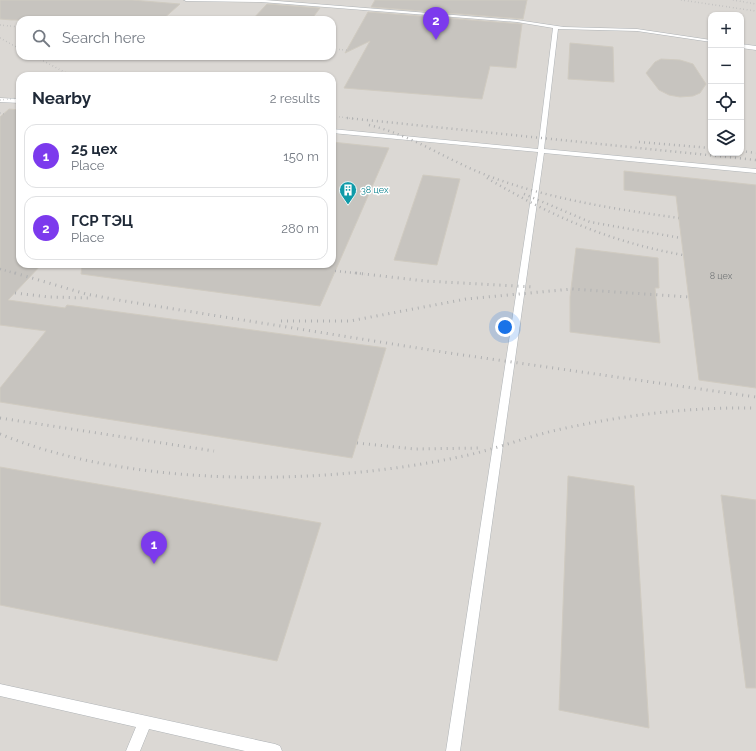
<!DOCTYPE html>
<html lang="en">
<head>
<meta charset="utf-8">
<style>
	:root { --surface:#fff; --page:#f2f2f3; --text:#1f2937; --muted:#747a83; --line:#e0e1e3; --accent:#7c3aed }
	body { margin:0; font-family:Raleway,sans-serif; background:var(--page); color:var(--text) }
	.controls { position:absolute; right:12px; top:12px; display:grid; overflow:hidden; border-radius:8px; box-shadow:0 1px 3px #0004 }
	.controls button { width:36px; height:36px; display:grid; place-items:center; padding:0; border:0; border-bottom:1px solid var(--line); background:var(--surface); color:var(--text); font:20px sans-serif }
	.you { position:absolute; left:505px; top:327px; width:14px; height:14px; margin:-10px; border:3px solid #fff; border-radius:50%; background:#1a73e8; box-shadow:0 0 0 6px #1a73e833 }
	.badge { display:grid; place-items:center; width:26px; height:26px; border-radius:50%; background:var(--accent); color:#fff; font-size:13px; font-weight:700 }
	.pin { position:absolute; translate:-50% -33px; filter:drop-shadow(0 1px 2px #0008) }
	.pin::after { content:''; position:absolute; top:21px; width:14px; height:12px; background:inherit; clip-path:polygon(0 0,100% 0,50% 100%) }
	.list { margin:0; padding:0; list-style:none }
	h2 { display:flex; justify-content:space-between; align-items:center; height:52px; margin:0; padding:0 16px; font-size:17px }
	h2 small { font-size:13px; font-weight:400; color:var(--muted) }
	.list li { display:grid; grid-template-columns:26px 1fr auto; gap:12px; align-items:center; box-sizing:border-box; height:64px; margin:0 8px 8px; padding:0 8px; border:1px solid var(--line); border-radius:12px }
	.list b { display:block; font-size:15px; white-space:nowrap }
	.list p { margin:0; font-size:13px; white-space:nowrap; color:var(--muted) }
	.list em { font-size:13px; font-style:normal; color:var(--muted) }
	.icon { flex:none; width:22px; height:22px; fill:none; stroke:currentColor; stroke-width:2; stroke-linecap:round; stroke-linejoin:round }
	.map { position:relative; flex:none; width:756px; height:751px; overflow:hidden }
	.search { position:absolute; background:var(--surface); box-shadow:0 1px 3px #0004; left:16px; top:16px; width:320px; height:44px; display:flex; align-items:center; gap:10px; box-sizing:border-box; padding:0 14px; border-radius:12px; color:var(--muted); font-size:15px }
	.panel { position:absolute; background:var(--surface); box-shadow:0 1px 3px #0004; left:16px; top:72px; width:320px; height:196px; border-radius:12px }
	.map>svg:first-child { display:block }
	.industrial { fill:#dbd8d4; fill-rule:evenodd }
	.building { fill:#c7c4bf; stroke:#d0cbc1 }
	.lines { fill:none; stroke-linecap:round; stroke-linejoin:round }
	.service-casing { stroke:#afb3b6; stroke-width:1 }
	.service { fill:#fff; fill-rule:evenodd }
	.rail-far2 { stroke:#b0b1b2; stroke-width:1.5; stroke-dasharray:0.5 3; stroke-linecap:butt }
	.rail-far1 { stroke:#b0b1b2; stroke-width:2.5; stroke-dasharray:1 4; stroke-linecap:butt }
	.rail { stroke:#b0b1b2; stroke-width:3; stroke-dasharray:1 5; stroke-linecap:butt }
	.labels { text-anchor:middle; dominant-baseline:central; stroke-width:3; stroke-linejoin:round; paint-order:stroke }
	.far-culture-label { font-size:9px; fill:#0d838f; stroke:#fff; text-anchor:start }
	.number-label { font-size:9px; fill:#757879 }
</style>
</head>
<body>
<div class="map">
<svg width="756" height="751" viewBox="0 0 756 751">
	<rect width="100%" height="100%" fill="#ece9e2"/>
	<!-- industrial -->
	<path class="industrial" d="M0,0H756V751H0ZM711,15H741V153H711ZM20,20H332V56H20ZM20,76H332V264H20Z"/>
	<!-- building -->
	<path class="building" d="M0,0H132L180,4L162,20H12L0,19Z
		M375,0H527L523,19L371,7Z
		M267,4L320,8L311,20H252Z
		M368,12L522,24L516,68L490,66L482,99L344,88L370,41L345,53Z
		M570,43L613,47L614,82L568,79Z
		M661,59L680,60L693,64L706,84L700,93L693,96L680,97L669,95L659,90L646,73L655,62Z
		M9,109L20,110V264H42L8,300L65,308L67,305L386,348L352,458L0,402V388L46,331L0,325V117Z
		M332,142L389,148L320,306L81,274L82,264H332Z
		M624,171L756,185V388L699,380L676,196L624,190Z
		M423,175L460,179L437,265L394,260Z
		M576,248L658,258L659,288H655L660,343L570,332V297Z
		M0,467L321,523L277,661L0,605Z
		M568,476L634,486L649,728L559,710Z
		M721,495L756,500V688H746Z"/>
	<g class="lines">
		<!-- service casing -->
		<g class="service-casing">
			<path id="service" d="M184,0H265L517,20L564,27L637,29L711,40V42L637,31L558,29L544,149L756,169V173L544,153L460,751H446L538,152L332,133V129L538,149L553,28L517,22L261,2L186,1Z
				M741,44L756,46V50L741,48Z
				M0,98L20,99V103L0,102Z
				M0,684L275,744L280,746L282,751H245L149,729L140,751H126L136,727L0,696Z"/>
		</g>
		<!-- service -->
		<use href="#service" class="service"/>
		<!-- rail-far2 -->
		<path class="rail-far2" d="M681,0L756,11
			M733,0L756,4
			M0,25L20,27
			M0,38L20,49
			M332,49L347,50
			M34,56L72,76
			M0,100L20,98
			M0,113L4,114
			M332,116L356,119"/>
		<!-- rail-far1 -->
		<path class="rail-far1" d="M347,118L756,160
			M369,125C414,136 445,159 486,175C548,199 614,209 679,218
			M639,142L711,148
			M741,151L756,153
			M487,178C551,216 610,242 683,255
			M524,194L590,222L681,238
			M0,269L18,274
			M335,271L365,274"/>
		<!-- rail -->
		<path class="rail" d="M15,273L86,294L118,300L449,353L756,397
			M356,273L425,281L534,287
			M15,293L49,297L90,298
			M281,321H350L466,299L572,289L689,297
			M0,418L214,451
			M0,434C134,489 324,486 464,456C496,449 526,437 557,430C623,415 689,407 756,408
			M357,443L415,449L480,448"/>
	</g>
	<!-- icons -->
	<defs>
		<g id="building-pin" transform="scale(0.9)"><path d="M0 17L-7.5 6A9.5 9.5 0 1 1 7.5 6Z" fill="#0f9aa8" stroke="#fff"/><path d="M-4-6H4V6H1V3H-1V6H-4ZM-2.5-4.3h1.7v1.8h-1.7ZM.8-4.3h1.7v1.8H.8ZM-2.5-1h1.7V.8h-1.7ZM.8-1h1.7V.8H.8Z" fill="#fff"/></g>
	</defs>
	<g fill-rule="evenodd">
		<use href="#building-pin" x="348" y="190"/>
	</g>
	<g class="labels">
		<!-- far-culture labels -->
		<g class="far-culture-label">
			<text x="361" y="190">38 цех</text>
		</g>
		<!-- number labels -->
		<g class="number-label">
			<text x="721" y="276">8 цех</text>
		</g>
	</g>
</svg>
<div class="controls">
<button>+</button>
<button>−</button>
<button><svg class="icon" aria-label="locate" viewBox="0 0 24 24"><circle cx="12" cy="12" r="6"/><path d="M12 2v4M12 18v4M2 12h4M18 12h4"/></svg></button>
<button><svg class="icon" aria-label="layers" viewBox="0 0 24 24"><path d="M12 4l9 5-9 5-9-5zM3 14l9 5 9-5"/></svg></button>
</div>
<div class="you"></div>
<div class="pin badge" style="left:154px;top:564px">1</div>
<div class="pin badge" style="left:436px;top:40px">2</div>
<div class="search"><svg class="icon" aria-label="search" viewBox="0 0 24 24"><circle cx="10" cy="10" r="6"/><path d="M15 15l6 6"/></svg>Search here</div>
<section class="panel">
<h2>Nearby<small>2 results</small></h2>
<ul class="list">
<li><span class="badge">1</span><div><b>25 цех</b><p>Place</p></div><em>150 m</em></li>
<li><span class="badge">2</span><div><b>ГСР ТЭЦ</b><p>Place</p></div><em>280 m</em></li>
</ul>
</section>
</div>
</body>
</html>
